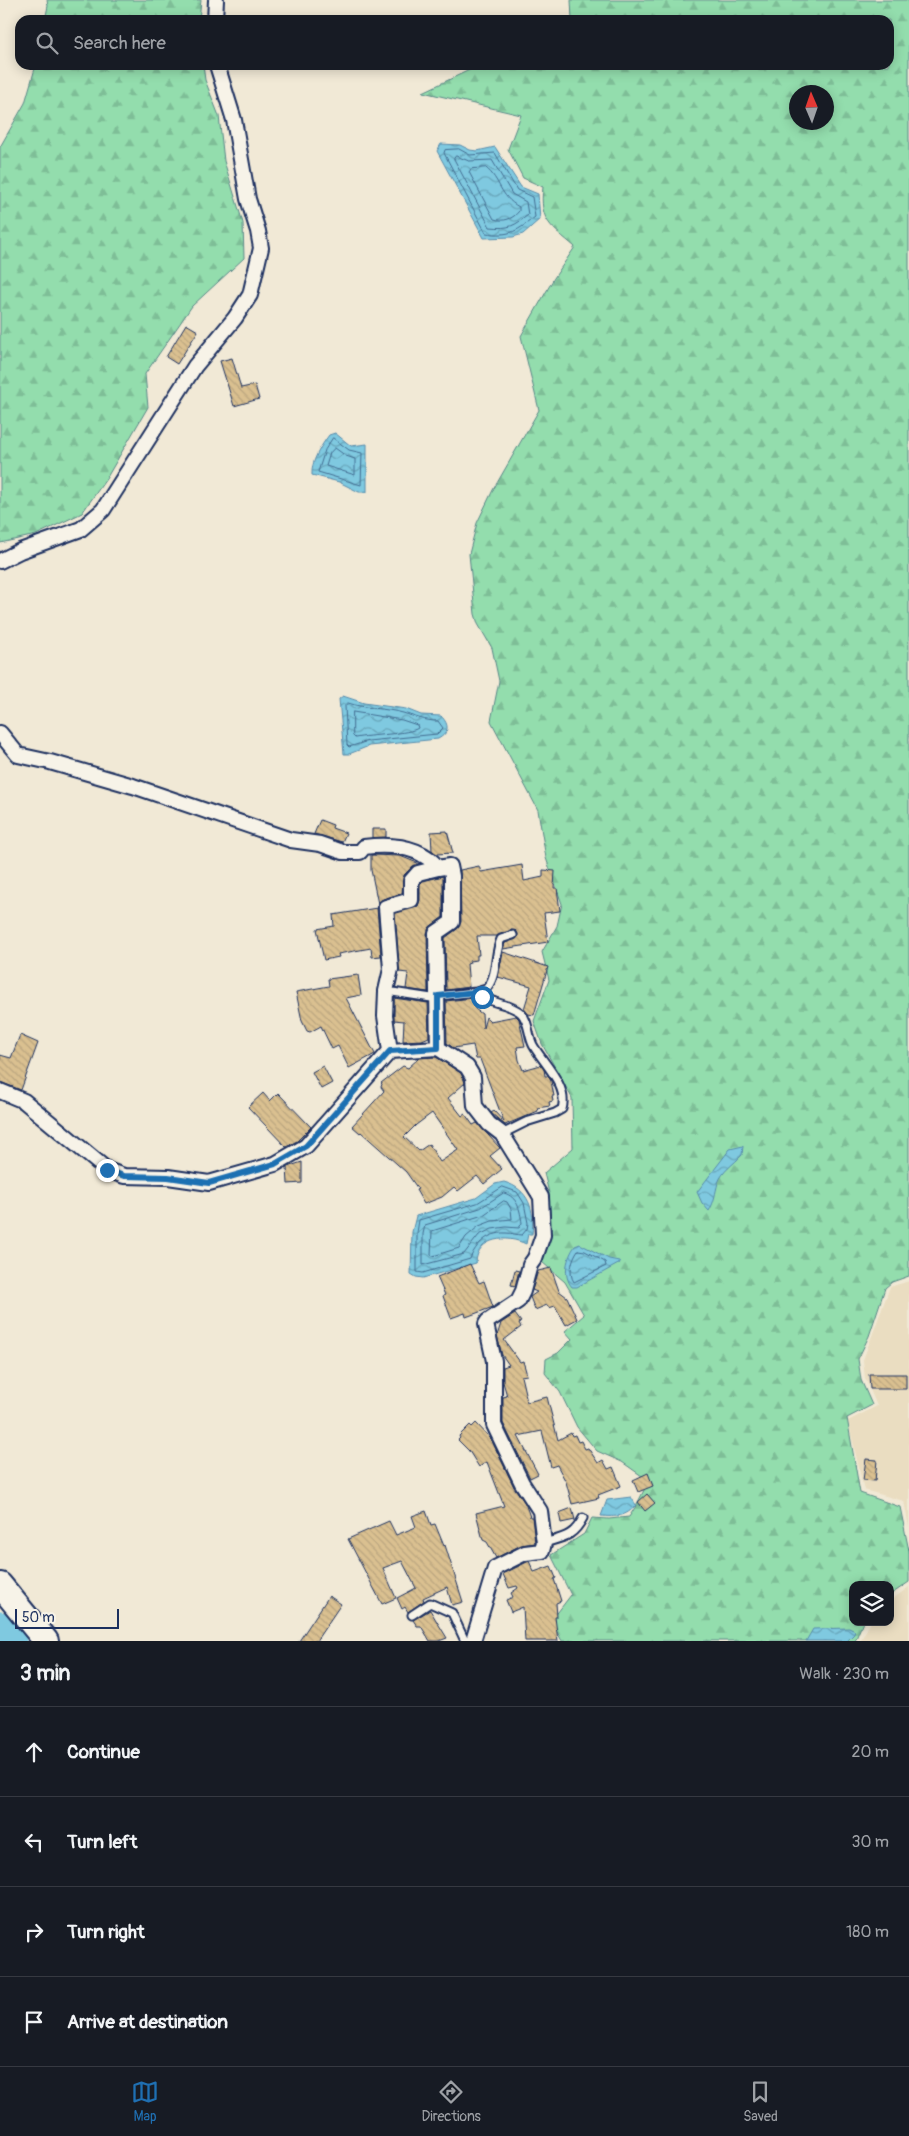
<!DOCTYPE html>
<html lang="en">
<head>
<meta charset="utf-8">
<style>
	:root { --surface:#171b24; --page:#20242c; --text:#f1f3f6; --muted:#9ea1a6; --line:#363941; --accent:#1f6fb2 }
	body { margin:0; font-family:Pangolin,sans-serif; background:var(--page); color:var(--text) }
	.controls { position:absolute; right:15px; bottom:15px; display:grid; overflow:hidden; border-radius:10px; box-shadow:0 2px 12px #0003 }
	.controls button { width:45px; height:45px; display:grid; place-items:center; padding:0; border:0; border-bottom:1px solid var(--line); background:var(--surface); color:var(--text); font:25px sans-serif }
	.compass { position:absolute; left:789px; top:85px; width:45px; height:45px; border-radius:50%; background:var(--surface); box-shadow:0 2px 12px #0003; rotate:358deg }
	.scale { position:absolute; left:15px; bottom:12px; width:104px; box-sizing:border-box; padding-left:5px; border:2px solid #1b2f5e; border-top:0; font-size:14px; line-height:18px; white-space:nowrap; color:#1b2f5e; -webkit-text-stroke:4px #f7f3e8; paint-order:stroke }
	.stop { position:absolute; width:15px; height:15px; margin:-11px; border:4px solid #1f6fb2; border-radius:50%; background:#fff }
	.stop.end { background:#1f6fb2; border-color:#fff; box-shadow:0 1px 5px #0008 }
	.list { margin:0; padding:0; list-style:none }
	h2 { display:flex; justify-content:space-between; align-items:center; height:65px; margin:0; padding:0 20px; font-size:21px }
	h2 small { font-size:16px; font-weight:400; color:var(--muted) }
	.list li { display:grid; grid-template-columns:32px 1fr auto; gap:15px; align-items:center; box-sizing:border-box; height:90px; padding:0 20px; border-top:1px solid var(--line) }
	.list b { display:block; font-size:19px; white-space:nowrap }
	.list em { font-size:16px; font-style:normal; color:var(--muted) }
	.icon { flex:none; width:28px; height:28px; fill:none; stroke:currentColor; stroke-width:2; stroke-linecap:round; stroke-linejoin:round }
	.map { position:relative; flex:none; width:909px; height:1641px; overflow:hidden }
	.search { position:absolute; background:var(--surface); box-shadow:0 2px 12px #0003; left:15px; right:15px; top:15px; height:55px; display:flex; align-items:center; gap:12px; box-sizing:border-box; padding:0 18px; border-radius:15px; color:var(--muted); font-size:19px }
	.sheet { height:425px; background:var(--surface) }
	nav { display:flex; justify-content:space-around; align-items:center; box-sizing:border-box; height:70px; border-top:1px solid var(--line); background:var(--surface); font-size:14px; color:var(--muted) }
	nav a { display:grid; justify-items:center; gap:2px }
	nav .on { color:var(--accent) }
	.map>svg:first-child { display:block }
	.built { fill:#eaddc1 }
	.forest { fill:url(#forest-firs); stroke:#578686; fill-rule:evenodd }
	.water { fill:url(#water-waves); stroke:#578bac }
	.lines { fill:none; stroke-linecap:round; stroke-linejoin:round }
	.shore { stroke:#436d92; stroke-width:1 }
	.river { stroke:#7fc9e0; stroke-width:25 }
	.building { fill:url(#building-back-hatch); stroke:#1b2f5e; fill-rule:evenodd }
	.service-casing { stroke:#1b2f5e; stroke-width:11 }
	.minor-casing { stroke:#1b2f5e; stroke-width:18 }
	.trunk-casing { stroke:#1b2f5e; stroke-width:28 }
	.service { stroke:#f7f3e8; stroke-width:7 }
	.minor { stroke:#f7f3e8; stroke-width:14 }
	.trunk { stroke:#f7f3e8; stroke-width:24 }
	.route { stroke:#1f6fb2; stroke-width:6 }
</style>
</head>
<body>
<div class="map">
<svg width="909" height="1641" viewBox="0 0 909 1641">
	<defs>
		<pattern id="forest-firs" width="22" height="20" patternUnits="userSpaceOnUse" patternTransform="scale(1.25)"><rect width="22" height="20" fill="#93ddad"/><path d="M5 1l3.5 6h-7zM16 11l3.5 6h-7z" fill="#7ebe97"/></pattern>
		<pattern id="water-waves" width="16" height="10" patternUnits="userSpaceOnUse" patternTransform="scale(1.25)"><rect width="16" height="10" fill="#7fc9e0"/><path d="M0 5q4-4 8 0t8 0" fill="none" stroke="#67a4b9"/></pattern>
		<pattern id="building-back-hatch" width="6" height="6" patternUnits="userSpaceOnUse" patternTransform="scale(1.25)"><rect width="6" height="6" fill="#dac090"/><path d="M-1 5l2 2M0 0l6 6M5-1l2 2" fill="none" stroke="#baa57f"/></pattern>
	</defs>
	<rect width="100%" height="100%" fill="#f1e9d6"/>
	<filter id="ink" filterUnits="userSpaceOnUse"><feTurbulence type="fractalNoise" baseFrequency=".02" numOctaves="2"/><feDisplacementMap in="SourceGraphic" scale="10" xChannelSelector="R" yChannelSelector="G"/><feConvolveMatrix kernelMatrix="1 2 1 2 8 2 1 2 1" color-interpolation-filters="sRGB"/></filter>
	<g filter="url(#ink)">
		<!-- built -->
		<path class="built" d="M909,1281V1527L904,1501L864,1490L848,1421L877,1406L865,1378L863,1360L890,1287Z
			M909,1587V1641H860L871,1622H890V1601Z"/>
		<!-- forest -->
		<path class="forest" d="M47,0H201L199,20H45L48,6Z
			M571,0H909V1276L892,1282L885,1288L869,1336L858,1359L861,1380L872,1405L847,1418L860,1493L900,1507L909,1551V1582L890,1595V1585H853V1622H863L855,1641H562L551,1621L571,1595L551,1555L584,1534L592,1518L609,1519L629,1517C637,1506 642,1493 649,1481L622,1462L597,1451L577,1427L560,1392L545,1373L546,1359L558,1353L572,1339L565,1331L584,1315L565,1282L542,1262L551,1234L549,1193L544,1173L573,1148L572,1098L542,1044L534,1021L549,980L542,952L557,926L562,904L546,858L538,810L491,721L499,681L492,648L478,624L475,614L469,554L477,523L493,490L539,410L521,336L554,278L575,247C551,226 539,222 543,187L523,178L508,149L521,115L423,92L480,65H889V20H572ZM796,92H826V122H796Z
			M36,65H203L205,80L219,116L224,161L243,223L244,258L192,306L145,374L148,407L106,479L82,513L36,535L0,543V147L25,103Z"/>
		<!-- water -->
		<path class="water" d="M441,144L460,145L470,150L477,151L495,147L521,187L538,194L540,219L523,234L513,237L484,238L437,151Z
			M335,433L351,446L367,444V492H359L339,482L312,475C311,461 321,446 329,435Z
			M343,696L364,703L406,709L421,715L441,716C450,725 449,733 438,739L369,746L349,754H344L339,699Z
			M743,1146L742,1155C734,1164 722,1171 718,1183C715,1193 715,1201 709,1211L702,1203L697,1192L730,1149Z
			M504,1182C529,1189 535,1210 532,1234H528L526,1244C508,1235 477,1236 476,1263L423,1278L416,1277L411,1274L412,1232L416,1216L476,1198L495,1184Z
			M580,1244L609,1259L619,1261L620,1263L577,1287H572C562,1275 567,1257 575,1246Z
			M631,1497L636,1505C626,1517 616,1517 601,1516L607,1500Z
			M849,1628L855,1631L854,1634L847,1641H806L813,1629Z"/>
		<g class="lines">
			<!-- shore -->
			<path class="shore" d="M459,149L470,155L495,153L517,190L532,197L535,217C518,230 511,237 486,233L444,153L445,150Z
				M456,156L469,161L492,160L512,194L526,202L528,215C514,226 510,229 490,227L454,159Z
				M486,168C501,180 499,196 519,207V211C513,219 504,222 494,219L469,172L471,169Z
				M333,438L349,450L362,453L361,485L318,472L325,450Z
				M335,448L346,456L355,459V475L326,466L330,453Z
				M348,703C366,709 385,708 403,713C416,717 425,721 438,721L443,728L437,734L368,741L349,747L347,745L345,706Z
				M353,712L402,720L417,725L418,728C410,734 369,735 355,738L353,736Z
				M503,1187L517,1192L524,1203L528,1223L527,1229L522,1235C517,1235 512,1233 506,1233C488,1232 476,1244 470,1259L423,1273L417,1272V1233L419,1220L477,1203Z
				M504,1193C518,1197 520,1210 522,1223L519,1228L506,1227L492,1229L479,1235L464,1254L423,1265V1234L425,1225L480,1208Z
				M504,1201L507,1202L511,1209L512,1219L492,1221L479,1226L466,1237L459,1248L433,1256L431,1255L432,1231L483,1215Z
				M578,1250L585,1251L605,1262L606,1266L574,1282C568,1273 572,1258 578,1250Z"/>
			<!-- river -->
			<path class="river" d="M0,1624L14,1641"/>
		</g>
		<!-- building -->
		<path class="building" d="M186,324L198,331L177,364L166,357Z
			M232,358L241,388L255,385L259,399L234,406L220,361Z
			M320,820L333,825L332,828L346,833L342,842L314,834Z
			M372,829H386V837L372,838Z
			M447,831L453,853L437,854L432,851L431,832Z
			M371,855L400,856L420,864L412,867L404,875L402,893L383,899L378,904L371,870Z
			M522,865L524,881L543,877V870L555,871L554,888H557L560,911L544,913L548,942L503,949L505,943L517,938L518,934L516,931L511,930L497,936H477L479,955H477V960L469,961L470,963L467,964L469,987L446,990L445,938L457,929L461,922L460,870L479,866L481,872Z
			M443,876V917L431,926L427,933L428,992L406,989L408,973L399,972L395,913L418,906L420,900V884L423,881Z
			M377,908L381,956L372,957L371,948L338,954L339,957L324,960L317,929L334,926L333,915Z
			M503,952L548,967L534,1015L528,1014L524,1009L531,986L498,977Z
			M358,975L361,995L346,998L375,1054L349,1068L338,1046L332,1049L321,1026L310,1032L307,1031L302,1021L296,992L329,986L328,979Z
			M394,998L428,1003L429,1037L422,1040L403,1041L404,1021L394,1020Z
			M473,998L475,1009L482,1014L483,1028L486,1017L490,1021L516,1016L519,1019L525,1046L517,1047L519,1060L523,1070L541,1065L544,1069L545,1076H548L551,1081L554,1096H552L553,1101L549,1102L550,1106L537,1108L538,1111L505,1125L491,1113L494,1111L504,1122L480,1059H476L473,1045L453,1048L447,1043L446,1001Z
			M20,1035L38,1043L21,1090L0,1082V1055L11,1058Z
			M436,1057L461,1073L464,1080L465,1083L448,1098L462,1116L465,1114L473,1125L477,1123L500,1148L490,1156L502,1169L484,1184L477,1176L458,1191L454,1187L442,1197L424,1204L416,1190L418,1189L406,1172L361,1132L360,1133L352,1126L384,1091L381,1087L382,1084L381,1083L403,1066L408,1068L419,1058ZM432,1113L458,1150L440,1162L429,1144L419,1151L404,1137L416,1125Z
			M323,1066L332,1083L321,1089L312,1072Z
			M263,1093L270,1101L278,1093L311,1127L297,1141L286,1147L248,1107Z
			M302,1162V1183L288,1184L287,1167Z
			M470,1264L479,1283L484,1281L493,1307L466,1317L465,1313L451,1318L443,1296L445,1295L437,1277Z
			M551,1268L559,1291L567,1297L577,1319L566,1325L555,1306L549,1308L547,1305L535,1310L530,1297L537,1292L532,1290L538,1271Z
			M515,1270L519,1271L515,1286L511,1285Z
			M515,1314L521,1322L519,1323L521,1327L504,1340L520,1362L523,1361L527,1375L521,1376L527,1402L547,1397L558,1440L571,1433L572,1436L575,1435L578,1442L581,1441L585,1449L588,1448L598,1463L603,1460L608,1469L613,1467L621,1486L598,1495L599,1498L572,1504L566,1482L557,1465L551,1467L542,1431L518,1436L538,1474L530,1478L503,1423V1397L507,1396L503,1382V1367L509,1365L502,1355L497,1336L501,1323Z
			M869,1374H906V1389H870Z
			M476,1423L491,1439L514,1487L525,1503L530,1517H532L535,1543L521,1545L496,1558L487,1542L483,1540L476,1513L504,1506L487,1462L479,1467L469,1451L458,1440L460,1438L459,1436L470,1425L472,1427Z
			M866,1459L877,1460L875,1481L863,1480Z
			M648,1473L653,1486L638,1492L633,1480Z
			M647,1494L655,1503L645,1511L638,1502Z
			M572,1508L575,1520L561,1523L559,1513Z
			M426,1511L431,1525L435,1524L444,1546L445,1545L463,1602L452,1605L447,1587L423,1598L424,1601L408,1612L405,1607L402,1609L397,1598L416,1588L402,1561L383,1568L396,1598L382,1604L348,1539L389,1521L396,1535L416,1527L412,1516Z
			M529,1561L534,1572L551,1566L556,1578L554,1579L561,1601L556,1603L557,1617H555L558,1641H525L523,1607L511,1612L506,1600L513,1597L511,1593L518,1588L517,1586L509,1588L503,1574Z
			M329,1596L341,1604L316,1641H299Z
			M430,1610L439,1625L447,1638L439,1641H430L421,1626H417L413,1620Z"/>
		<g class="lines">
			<!-- service casing -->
			<g class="service-casing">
				<path id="service" d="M386,991L438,999
					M476,992C488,1004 508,1002 521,1013C529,1021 528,1035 533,1045C543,1063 569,1086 562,1109L555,1113L526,1122L502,1134
					M438,996L476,992L486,989C498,976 494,954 501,939L513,935
					M544,1543C564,1537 573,1537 583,1518
					M412,1615L430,1603L452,1613L465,1641"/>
			</g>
			<!-- minor casing -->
			<g class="minor-casing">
				<path id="minor" d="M215,20L216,0
					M0,561L20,551L81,529L103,510L195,366L235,318L250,295L261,248L258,231L248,199L234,120L217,65
					M0,733L18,755L50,762L133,786L291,840L320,844L343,852H360L364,847C390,844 421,846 438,868L450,866L452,876V922L436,933L438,1048L390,1051L306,1146L275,1164L209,1183L168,1177L124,1176L107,1170L24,1101L0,1091
					M438,1048L467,1067L473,1077L475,1106L489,1124L502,1134L541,1197L543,1235L535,1258L530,1265L523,1291L518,1301L488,1321L486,1324L494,1361V1425L522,1483L540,1511L544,1543L542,1551L525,1553L495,1568L473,1641
					M390,1051L385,1016L386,991L391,969L386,907L411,900V881L418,873L438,868"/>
			</g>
			<!-- trunk casing -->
			<g class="trunk-casing">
				<path id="trunk" d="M0,1585L46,1641"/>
			</g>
			<!-- service -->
			<use href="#service" class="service"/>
			<!-- minor -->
			<use href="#minor" class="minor"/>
			<!-- trunk -->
			<use href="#trunk" class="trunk"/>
		</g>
	</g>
	<g class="lines" filter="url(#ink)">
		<!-- route -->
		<path class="route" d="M107,1170L124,1176L168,1177L209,1183L275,1164L306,1146L390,1051L438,1048V996L476,992L482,997"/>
	</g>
</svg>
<div class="controls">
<button><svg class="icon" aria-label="layers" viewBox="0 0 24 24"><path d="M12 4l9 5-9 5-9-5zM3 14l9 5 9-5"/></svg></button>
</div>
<svg class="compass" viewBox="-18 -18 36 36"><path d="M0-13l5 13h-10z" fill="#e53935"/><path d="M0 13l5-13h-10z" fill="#9ea1a6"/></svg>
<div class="scale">50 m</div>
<div class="stop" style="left:482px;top:997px"></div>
<div class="stop end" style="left:107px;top:1170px"></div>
<div class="search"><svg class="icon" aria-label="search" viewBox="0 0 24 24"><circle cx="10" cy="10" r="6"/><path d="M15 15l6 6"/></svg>Search here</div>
</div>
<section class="sheet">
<h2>3 min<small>Walk · 230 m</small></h2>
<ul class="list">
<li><svg class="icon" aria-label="ahead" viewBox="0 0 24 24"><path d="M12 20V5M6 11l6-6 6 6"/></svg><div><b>Continue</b></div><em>20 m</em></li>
<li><svg class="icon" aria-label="left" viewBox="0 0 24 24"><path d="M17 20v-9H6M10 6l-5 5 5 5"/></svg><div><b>Turn left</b></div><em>30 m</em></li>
<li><svg class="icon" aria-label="right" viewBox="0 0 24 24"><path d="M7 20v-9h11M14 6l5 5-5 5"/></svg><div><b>Turn right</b></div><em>180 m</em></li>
<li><svg class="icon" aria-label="arrive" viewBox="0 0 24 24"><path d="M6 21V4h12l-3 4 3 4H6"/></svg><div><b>Arrive at destination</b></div></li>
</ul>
</section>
<nav>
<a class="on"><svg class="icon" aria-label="map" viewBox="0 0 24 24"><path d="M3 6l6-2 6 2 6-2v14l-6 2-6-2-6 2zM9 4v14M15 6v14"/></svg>Map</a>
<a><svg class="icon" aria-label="directions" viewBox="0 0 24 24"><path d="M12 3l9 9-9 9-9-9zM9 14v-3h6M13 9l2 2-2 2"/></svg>Directions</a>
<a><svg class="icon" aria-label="saved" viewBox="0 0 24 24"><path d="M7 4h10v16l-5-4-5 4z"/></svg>Saved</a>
</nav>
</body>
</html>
